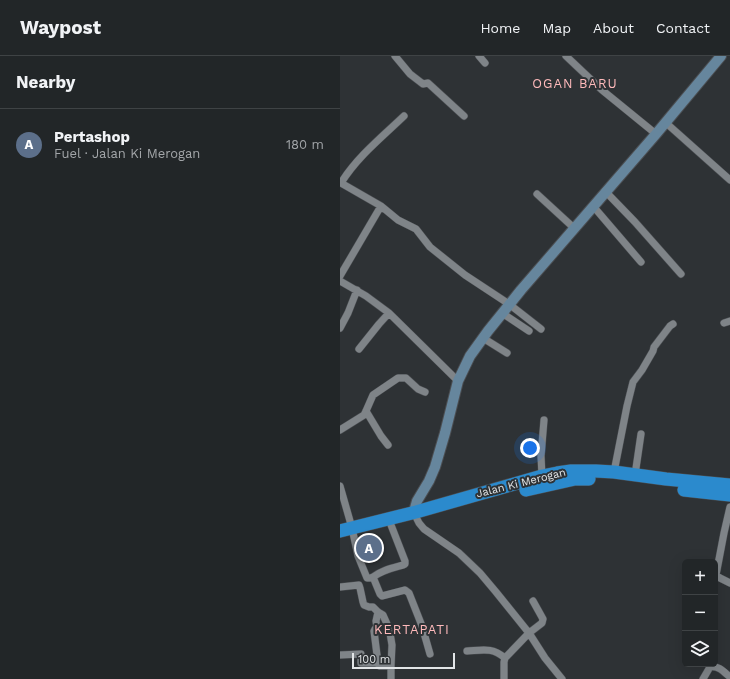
<!DOCTYPE html>
<html lang="en">
<head>
<meta charset="utf-8">
<style>
	:root { --surface:#222628; --page:#2a2e30; --text:#f1f3f6; --muted:#a2a5a8; --line:#3f4345; --accent:#bca0f2 }
	body { margin:0; font-family:"Work Sans",sans-serif; background:var(--page); color:var(--text) }
	.controls { position:absolute; right:12px; bottom:12px; display:grid; overflow:hidden; border-radius:6px; box-shadow:0 4px 16px #0002 }
	.controls button { width:36px; height:36px; display:grid; place-items:center; padding:0; border:0; border-bottom:1px solid var(--line); background:var(--surface); color:var(--text); font:20px sans-serif }
	.scale { position:absolute; left:12px; bottom:10px; width:103px; box-sizing:border-box; padding-left:4px; border:2px solid #e2e5e7; border-top:0; font-size:11px; line-height:14px; white-space:nowrap; color:#e2e5e7; -webkit-text-stroke:3px #2e3235; paint-order:stroke }
	.you { position:absolute; left:190px; top:392px; width:14px; height:14px; margin:-10px; border:3px solid #fff; border-radius:50%; background:#1a73e8; box-shadow:0 0 0 6px #1a73e833 }
	.badge { display:grid; place-items:center; width:26px; height:26px; border-radius:50%; background:var(--accent); color:#fff; font-size:13px; font-weight:700 }
	.pin { position:absolute; translate:-50% -50%; border:2px solid #fff; box-shadow:0 1px 4px #0006 }
	.list { margin:0; padding:0; list-style:none }
	h2 { display:flex; justify-content:space-between; align-items:center; height:52px; margin:0; padding:0 16px; font-size:17px }
	h2 small { font-size:13px; font-weight:400; color:var(--muted) }
	.list li { display:grid; grid-template-columns:26px 1fr auto; gap:12px; align-items:center; box-sizing:border-box; height:72px; padding:0 16px; border-top:1px solid var(--line) }
	.list b { display:block; font-size:15px; white-space:nowrap }
	.list p { margin:0; font-size:13px; white-space:nowrap; color:var(--muted) }
	.list em { font-size:13px; font-style:normal; color:var(--muted) }
	.icon { flex:none; width:22px; height:22px; fill:none; stroke:currentColor; stroke-width:2; stroke-linecap:round; stroke-linejoin:round }
	.map { position:relative; flex:none; width:390px; height:623px; overflow:hidden }
	header { display:flex; align-items:center; gap:24px; box-sizing:border-box; height:56px; padding:0 20px; background:var(--surface); border-bottom:1px solid var(--line) }
	header strong { font-size:19px }
	nav { display:flex; gap:22px; margin-inline-start:auto; font-size:14px }
	main { display:flex }
	aside { flex:1; background:var(--surface) }
	.map>svg:first-child { display:block }
	.lines { fill:none; stroke-linecap:round; stroke-linejoin:round }
	.street-casing { stroke:#4b4e52; stroke-width:8 }
	.secondary-casing { stroke:#4b4e52; stroke-width:12 }
	.highway-casing { stroke:#4b4e52; stroke-width:14 }
	.street { stroke:#7f8488; stroke-width:7 }
	.secondary { stroke:#66869d; stroke-width:10 }
	.highway { stroke:#2b8acd; stroke-width:13 }
	.labels { text-anchor:middle; dominant-baseline:central; stroke-width:4; stroke-linejoin:round; paint-order:stroke }
	.street-label { font-size:11px; fill:#e2e5e7; stroke:#2e3235 }
	.quarter-label { font-size:13px; letter-spacing:1px; fill:#ffbabb; stroke:#2e3235 }
</style>
</head>
<body>
<header>
<strong>Waypost</strong>
<nav><a>Home</a><a>Map</a><a>About</a><a>Contact</a></nav>
</header>
<main>
<aside>
<h2>Nearby<small></small></h2>
<ul class="list">
<li><span class="badge" style="background:#5c6f8a">A</span><div><b>Pertashop</b><p>Fuel · Jalan Ki Merogan</p></div><em>180 m</em></li>
</ul>
</aside>
<div class="map">
<svg width="390" height="623" viewBox="0 0 390 623">
	<rect width="100%" height="100%" fill="#2e3235"/>
	<g class="lines">
		<!-- street casing -->
		<g class="street-casing">
			<path id="street" d="M55,0L70,18L83,28L88,27L124,60
				M139,0L145,7
				M226,0L262,34L316,78
				M64,60C42,81 17,101 1,127L41,150L58,164L76,173L90,191L125,219L169,248L201,273
				M325,66L390,124
				M265,135L295,166L341,218
				M197,138L234,172
				M253,150L301,206
				M0,220L41,150
				M0,225L26,240L49,257L118,325
				M162,257L189,275
				M384,267L390,265
				M0,272L8,257L17,234
				M143,282L167,297
				M19,293L39,268L49,257
				M26,355L41,380L48,389
				M0,374L24,359L26,355L33,339L58,322H66L78,333L85,336
				M274,416L287,350L293,326L302,314L313,295L314,291L330,270L333,268
				M295,419L301,378
				M202,420L201,400L204,364
				M0,430L12,472L18,500L27,522H30L33,521L40,538L42,540L65,534L69,537L82,570L90,598
				M390,451L384,477L376,519L380,522L390,527
				M77,463L79,467L84,473L119,497L140,517L156,536L189,577L205,602L222,623
				M33,521C42,514 52,512 63,509L65,508V505L51,469
				M0,531L19,529L20,532L23,546L24,549L29,551H33L38,556L43,559L47,568L50,577L52,589L51,610V623
				M38,556L36,565L37,572L35,573L34,575L38,607
				M127,595C143,594 152,591 165,602
				M0,599L21,598V607H38L39,610H51
				M164,623V606L165,602L189,577L202,567L203,563L193,545
				M363,623L370,611C378,609 384,616 390,621"/>
		</g>
		<!-- secondary casing -->
		<g class="secondary-casing">
			<path id="secondary" d="M76,456L75,452L77,445L89,425L95,411L105,377L118,325L130,300L148,275L181,234L316,78L381,0"/>
		</g>
		<!-- highway casing -->
		<g class="highway-casing">
			<path id="highway" d="M186,434L235,423H249
				M344,434L390,439
				M0,475L76,456L202,420L217,417L231,415H256L274,416L326,423L390,429"/>
		</g>
		<!-- street -->
		<use href="#street" class="street"/>
		<!-- secondary -->
		<use href="#secondary" class="secondary"/>
		<!-- highway -->
		<use href="#highway" class="highway"/>
	</g>
	<g class="labels">
		<!-- street labels -->
		<g class="street-label">
			<text transform="translate(181 427) rotate(-14)">Jalan Ki Merogan</text>
		</g>
		<!-- quarter labels -->
		<g class="quarter-label">
			<text x="235" y="27">OGAN BARU</text>
			<text x="72" y="573">KERTAPATI</text>
		</g>
	</g>
</svg>
<div class="controls">
<button>+</button>
<button>−</button>
<button><svg class="icon" aria-label="layers" viewBox="0 0 24 24"><path d="M12 4l9 5-9 5-9-5zM3 14l9 5 9-5"/></svg></button>
</div>
<div class="scale">100 m</div>
<div class="you"></div>
<div class="pin badge" style="left:29px;top:492px;background:#5c6f8a">A</div>
</div>
</main>
</body>
</html>
